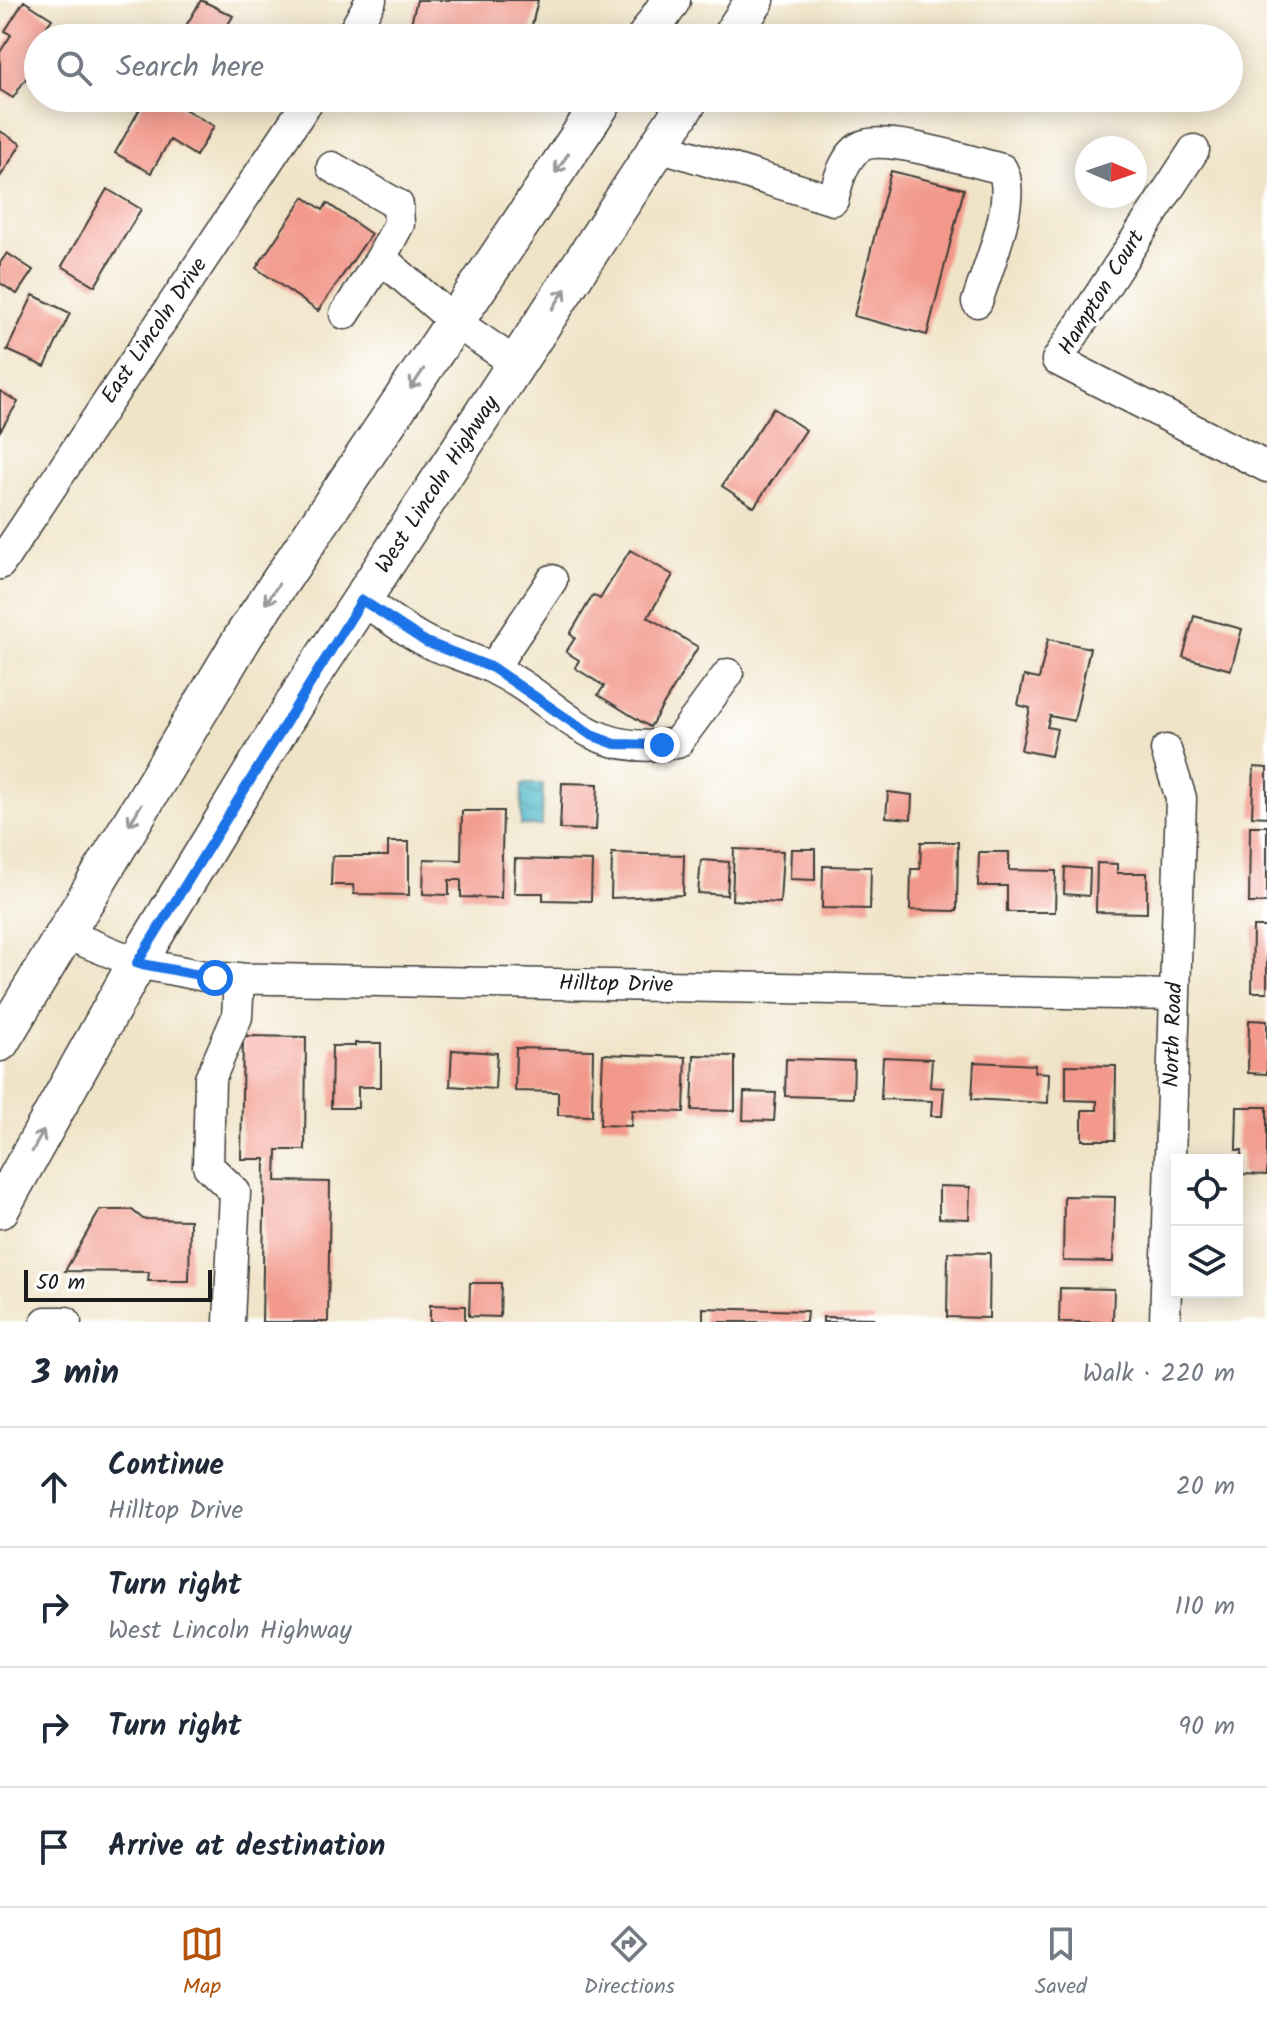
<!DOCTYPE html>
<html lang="en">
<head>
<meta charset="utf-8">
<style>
	:root { --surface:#fff; --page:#f2f2f3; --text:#1f2937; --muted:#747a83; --line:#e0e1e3; --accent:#b45309 }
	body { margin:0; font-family:Kalam,sans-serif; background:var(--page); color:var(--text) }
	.controls { position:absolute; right:24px; bottom:24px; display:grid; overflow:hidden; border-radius:0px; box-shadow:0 4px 20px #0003 }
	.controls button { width:72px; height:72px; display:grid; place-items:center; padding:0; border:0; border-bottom:2px solid var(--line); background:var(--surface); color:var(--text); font:40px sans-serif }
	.compass { position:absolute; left:1075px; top:136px; width:72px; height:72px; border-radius:50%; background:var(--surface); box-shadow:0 4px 20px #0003; rotate:92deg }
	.scale { position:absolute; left:24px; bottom:20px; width:188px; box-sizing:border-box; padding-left:8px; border:4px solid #1c1c1c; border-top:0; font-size:22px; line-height:28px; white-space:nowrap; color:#1c1c1c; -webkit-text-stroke:6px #fff; paint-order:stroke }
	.stop { position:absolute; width:24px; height:24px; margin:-18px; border:6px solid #1a73e8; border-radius:50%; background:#fff }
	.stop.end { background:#1a73e8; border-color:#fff; box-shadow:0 2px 8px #0008 }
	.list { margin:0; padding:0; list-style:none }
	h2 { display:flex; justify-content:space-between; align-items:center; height:104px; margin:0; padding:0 32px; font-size:34px }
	h2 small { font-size:26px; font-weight:400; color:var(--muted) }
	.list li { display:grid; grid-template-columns:52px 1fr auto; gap:24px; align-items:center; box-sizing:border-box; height:120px; padding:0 32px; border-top:2px solid var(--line) }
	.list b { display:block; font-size:30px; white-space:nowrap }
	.list p { margin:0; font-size:26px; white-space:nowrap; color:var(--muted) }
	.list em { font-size:26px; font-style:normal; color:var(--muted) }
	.icon { flex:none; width:44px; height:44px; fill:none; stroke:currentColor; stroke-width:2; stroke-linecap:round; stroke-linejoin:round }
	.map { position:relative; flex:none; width:1267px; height:1322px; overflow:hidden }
	.search { position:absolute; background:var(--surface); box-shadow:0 4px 20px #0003; left:24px; right:24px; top:24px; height:88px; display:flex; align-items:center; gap:20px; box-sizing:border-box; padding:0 28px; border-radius:44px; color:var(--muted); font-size:30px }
	.sheet { height:584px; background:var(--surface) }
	nav { display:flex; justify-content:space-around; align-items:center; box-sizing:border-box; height:112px; border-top:2px solid var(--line); background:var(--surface); font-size:22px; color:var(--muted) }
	nav a { display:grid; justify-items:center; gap:4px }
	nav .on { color:var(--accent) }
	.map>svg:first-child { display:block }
	.water { fill:url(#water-waves); stroke:#336872; stroke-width:2 }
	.building { fill:#f2998b }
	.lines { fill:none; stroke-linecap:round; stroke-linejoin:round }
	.minor-casing { stroke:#3c3a36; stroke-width:33 }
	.major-casing { stroke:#3c3a36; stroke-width:41 }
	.minor { stroke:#fff; stroke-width:30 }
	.major { stroke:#fff; stroke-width:38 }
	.oneway { stroke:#999 }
	.route { stroke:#1a73e8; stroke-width:10 }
	.labels { text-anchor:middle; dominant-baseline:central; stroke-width:7; stroke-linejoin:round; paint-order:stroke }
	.street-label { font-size:22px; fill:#1c1c1c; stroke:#fff }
</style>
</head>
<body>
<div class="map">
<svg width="1267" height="1322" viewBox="0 0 1267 1322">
	<defs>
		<pattern id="water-waves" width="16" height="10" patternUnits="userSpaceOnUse" patternTransform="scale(2)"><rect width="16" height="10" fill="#4ab5c7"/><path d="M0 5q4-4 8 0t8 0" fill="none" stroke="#3d92a1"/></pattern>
	</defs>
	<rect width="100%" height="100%" fill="#fff"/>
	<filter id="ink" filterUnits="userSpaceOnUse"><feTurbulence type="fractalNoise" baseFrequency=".0125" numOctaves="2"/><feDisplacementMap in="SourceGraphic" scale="16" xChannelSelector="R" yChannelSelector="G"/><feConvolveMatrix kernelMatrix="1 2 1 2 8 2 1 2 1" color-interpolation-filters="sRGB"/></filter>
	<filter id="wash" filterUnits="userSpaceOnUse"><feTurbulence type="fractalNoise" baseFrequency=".006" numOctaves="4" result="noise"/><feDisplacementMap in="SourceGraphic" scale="32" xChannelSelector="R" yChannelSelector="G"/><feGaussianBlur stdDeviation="1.8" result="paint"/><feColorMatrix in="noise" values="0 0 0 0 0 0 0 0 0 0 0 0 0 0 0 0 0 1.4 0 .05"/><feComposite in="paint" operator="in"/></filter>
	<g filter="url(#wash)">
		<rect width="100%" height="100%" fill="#f0e4c8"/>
		<!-- water -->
		<path class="water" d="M522,784H543L542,826L521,825Z"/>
		<g id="blocks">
			<!-- building -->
			<path class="building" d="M201,0L233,16L220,38H179Z
				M417,0H538L529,38H474L411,23Z
				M24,1L52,19L38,38V60L13,98L0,90V52L11,35L5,31Z
				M146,98H165L214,126L196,156L170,140L151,173L115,153Z
				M0,131L21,144L0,177Z
				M891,171L964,189L927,335L854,316Z
				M107,189L141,209L95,286L62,266Z
				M304,197L323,210L327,203L371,234L318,311L256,268Z
				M7,253L33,270L17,294L0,283V263Z
				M33,295L70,313L45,367L7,350Z
				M0,391L18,402L0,431Z
				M773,408L806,430L754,507L722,486Z
				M630,550L673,575L648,617L698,647L650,727L598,695L604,686L575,668L579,660L566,652L575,638L570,634L593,595L600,599Z
				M1194,616L1242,629L1231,670L1183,657Z
				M1048,639L1090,648L1074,721L1050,716L1047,727L1057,729L1051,756L1021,750L1030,708L1018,705L1024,676L1039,679Z
				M1254,767L1267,768V817L1252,816Z
				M562,783L598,784L596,830L560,829Z
				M888,792L912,795L911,819L886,817Z
				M462,811H503L501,898L461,897V880H449V895L423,894L424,859L461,860Z
				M1250,826H1267V903H1249Z
				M388,842H409V895L354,894L353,885H331L332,856H388Z
				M921,842H958L957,911L910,910L911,869H920Z
				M734,849L783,851L780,903L732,900Z
				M791,849H815V880L790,879Z
				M979,852H1009V870L1056,871L1055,912H1007V886H978Z
				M612,853L684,855L683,895L611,898Z
				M515,859L592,861L591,901L543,900V893H514Z
				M701,860L729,862L727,895L698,893Z
				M1097,863L1117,864V873H1147V913L1096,912Z
				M823,866L871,867L870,909L822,908Z
				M1065,867L1090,869L1089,896L1064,894Z
				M1253,927H1267V992H1252Z
				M1249,1020L1267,1021V1074L1248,1073Z
				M243,1036L306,1037L305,1150H277L276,1181L330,1182L328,1322H262L265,1159H241Z
				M355,1043H381V1087H358V1108H331L332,1046H355Z
				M516,1048L593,1050L592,1116L558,1115V1092L515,1091Z
				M452,1050L497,1053L495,1089L450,1086Z
				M603,1054L686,1057L684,1112L632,1110L631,1126L600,1125Z
				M694,1055L735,1056V1111L692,1110Z
				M883,1057L932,1059L930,1087L944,1088L942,1116H931L932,1101L881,1099Z
				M786,1059L854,1061L853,1098L785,1096Z
				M974,1062L1035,1065L1034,1072L1049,1073L1048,1103L972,1099Z
				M1066,1065L1116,1066L1115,1140H1082V1110H1097V1101L1066,1100Z
				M744,1092L776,1093L774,1121L743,1120Z
				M1237,1107H1267V1175L1241,1174L1242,1150H1236Z
				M939,1186L970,1187L969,1219L939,1218Z
				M1064,1196L1115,1197L1113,1262L1063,1261Z
				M100,1210H132L143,1219L190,1220L189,1281H148L149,1272L65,1271Z
				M948,1252L990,1253L989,1318L947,1317Z
				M470,1283H501L500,1317L469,1316Z
				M1060,1288L1114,1289L1113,1322H1059Z
				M430,1305L465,1306V1322H430Z
				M703,1308L807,1311L806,1322H703Z
				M823,1317L874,1318V1322H823Z"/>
		</g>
	</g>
	<g filter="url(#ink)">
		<use href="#blocks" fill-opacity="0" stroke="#3c3a36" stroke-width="2"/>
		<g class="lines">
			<!-- minor casing -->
			<g class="minor-casing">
				<path id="minor" d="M350,38L371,0
					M659,146L833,200C837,183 845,154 862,146C886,134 973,162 1002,169C1018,199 987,269 977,302
					M1194,150L1057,360L1267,467
					M332,167L398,205L399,224L381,258L455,322L517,364
					M345,314L381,258
					M0,564L310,98
					M362,600C384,614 406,632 429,643C449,652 472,658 492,668C564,703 584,759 677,743L728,674
					M493,668L552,580
					M63,933L137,963L215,978L1175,995
					M46,1322H66
					M229,1322L235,1192L208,1166L210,1079L237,1017L239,978
					M1165,1322L1181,798L1166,750"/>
			</g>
			<!-- major casing -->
			<g class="major-casing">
				<path id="major" d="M646,38L671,0
					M730,38L755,0
					M0,1042L245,634L605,98
					M0,1209L137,963L304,688L690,98"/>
			</g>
			<!-- minor -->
			<use href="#minor" class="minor"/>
			<!-- major -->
			<use href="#major" class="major"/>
		</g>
		<!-- one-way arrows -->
		<defs><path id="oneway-shaft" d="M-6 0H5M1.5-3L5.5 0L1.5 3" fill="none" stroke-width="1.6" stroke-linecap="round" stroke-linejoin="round" transform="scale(2)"/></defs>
		<g class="oneway">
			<use href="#oneway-shaft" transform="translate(562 163) rotate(124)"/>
			<use href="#oneway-shaft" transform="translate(559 299) rotate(-57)"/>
			<use href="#oneway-shaft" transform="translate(417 379) rotate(124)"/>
			<use href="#oneway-shaft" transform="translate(272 594) rotate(124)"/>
			<use href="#oneway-shaft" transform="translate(135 815) rotate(121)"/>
			<use href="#oneway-shaft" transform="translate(38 1141) rotate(-61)"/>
		</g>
	</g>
	<g class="lines" filter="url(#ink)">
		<!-- route -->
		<path class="route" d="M215,978L137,963L362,600L426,642L493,668L591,735L615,744L662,745"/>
	</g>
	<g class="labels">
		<!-- street labels -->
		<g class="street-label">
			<text transform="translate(1102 293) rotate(-58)">Hampton Court</text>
			<text transform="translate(155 331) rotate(-56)">East Lincoln Drive</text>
			<text transform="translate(438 485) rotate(-57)">West Lincoln Highway</text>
			<text transform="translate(616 985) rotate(1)">Hilltop Drive</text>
			<text transform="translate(1174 1035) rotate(-88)">North Road</text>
		</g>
	</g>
</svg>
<div class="controls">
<button><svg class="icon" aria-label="locate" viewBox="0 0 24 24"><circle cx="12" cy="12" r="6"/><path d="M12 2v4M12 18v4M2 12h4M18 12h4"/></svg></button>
<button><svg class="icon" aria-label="layers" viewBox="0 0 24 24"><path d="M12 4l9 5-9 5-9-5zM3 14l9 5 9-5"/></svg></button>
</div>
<svg class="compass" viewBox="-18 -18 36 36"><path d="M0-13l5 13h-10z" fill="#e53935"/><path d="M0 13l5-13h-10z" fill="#747a83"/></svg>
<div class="scale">50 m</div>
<div class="stop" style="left:215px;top:978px"></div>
<div class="stop end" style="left:662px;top:745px"></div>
<div class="search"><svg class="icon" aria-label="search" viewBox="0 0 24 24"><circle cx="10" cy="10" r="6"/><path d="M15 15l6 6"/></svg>Search here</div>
</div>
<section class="sheet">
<h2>3 min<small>Walk · 220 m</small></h2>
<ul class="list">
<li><svg class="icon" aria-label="ahead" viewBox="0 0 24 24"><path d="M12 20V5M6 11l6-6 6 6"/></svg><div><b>Continue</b><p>Hilltop Drive</p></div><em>20 m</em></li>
<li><svg class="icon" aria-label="right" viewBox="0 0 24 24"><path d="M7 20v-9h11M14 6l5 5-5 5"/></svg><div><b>Turn right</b><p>West Lincoln Highway</p></div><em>110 m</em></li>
<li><svg class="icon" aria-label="right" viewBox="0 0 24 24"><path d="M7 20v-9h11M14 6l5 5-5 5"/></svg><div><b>Turn right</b></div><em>90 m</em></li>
<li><svg class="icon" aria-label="arrive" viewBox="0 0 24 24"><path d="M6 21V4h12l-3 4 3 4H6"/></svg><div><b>Arrive at destination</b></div></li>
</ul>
</section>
<nav>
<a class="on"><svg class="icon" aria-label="map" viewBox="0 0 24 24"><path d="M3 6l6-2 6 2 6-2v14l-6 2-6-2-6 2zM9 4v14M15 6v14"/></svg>Map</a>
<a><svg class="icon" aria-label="directions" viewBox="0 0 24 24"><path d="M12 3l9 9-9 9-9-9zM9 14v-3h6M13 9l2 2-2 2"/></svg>Directions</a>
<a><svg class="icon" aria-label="saved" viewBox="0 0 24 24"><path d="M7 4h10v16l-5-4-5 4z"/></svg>Saved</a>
</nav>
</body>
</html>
